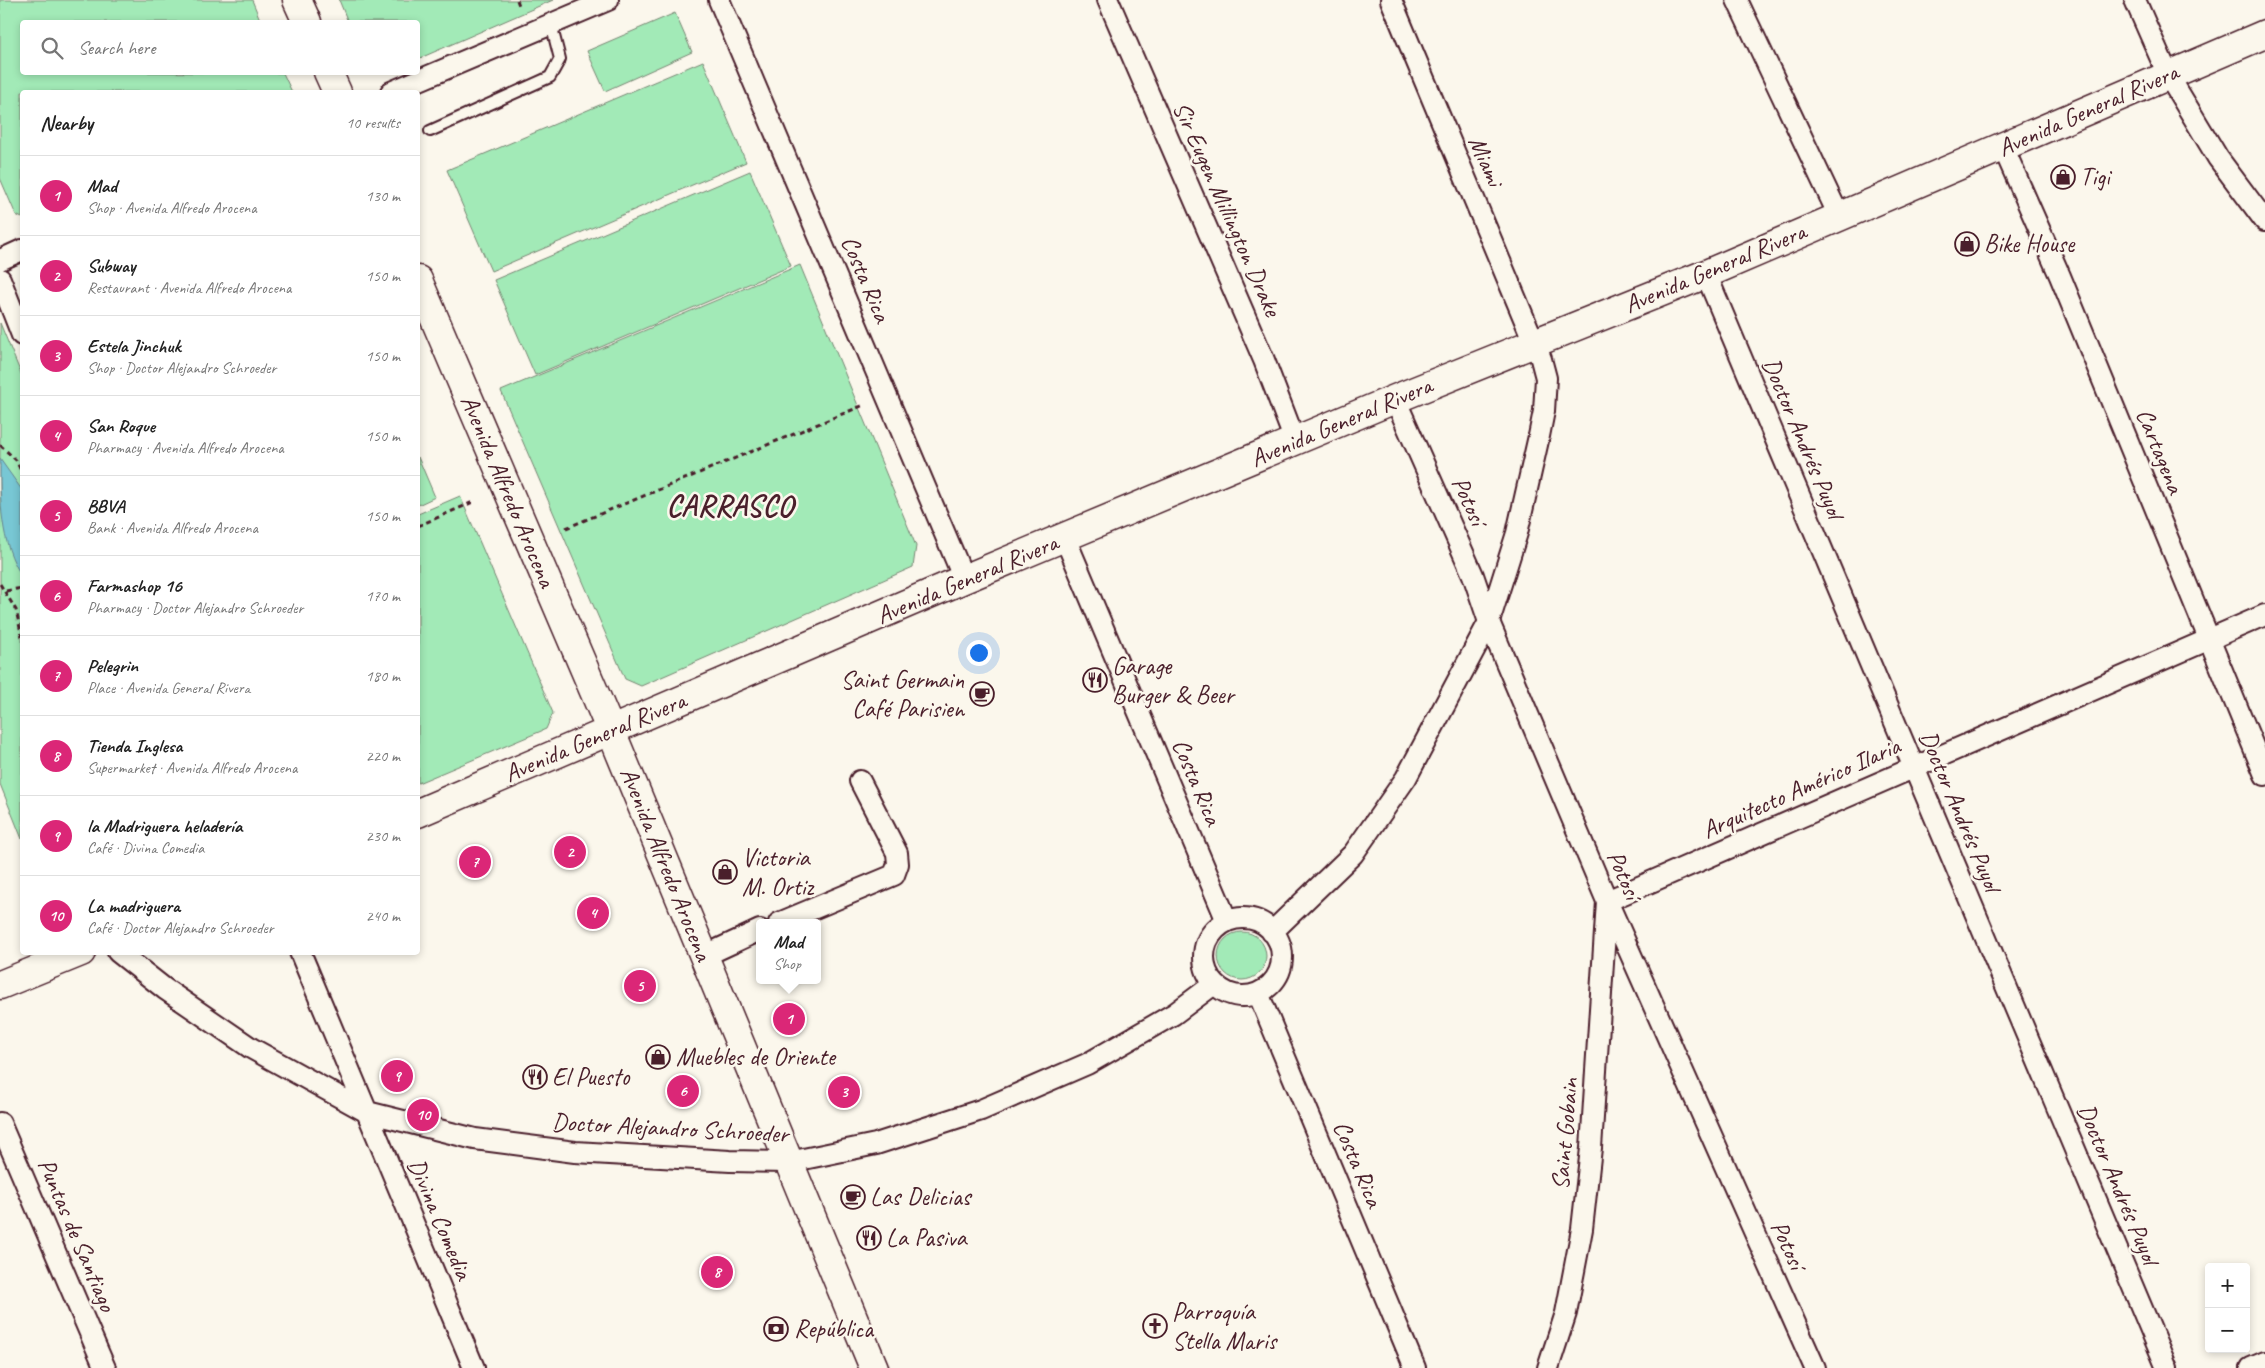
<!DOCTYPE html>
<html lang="en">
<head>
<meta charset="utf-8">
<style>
	:root { --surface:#fff; --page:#f6f6f6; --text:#222; --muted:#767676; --line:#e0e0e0; --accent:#db2777 }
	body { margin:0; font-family:Caveat,sans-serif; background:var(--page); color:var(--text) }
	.controls { position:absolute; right:15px; bottom:15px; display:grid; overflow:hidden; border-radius:5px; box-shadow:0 2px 8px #0003 }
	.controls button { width:45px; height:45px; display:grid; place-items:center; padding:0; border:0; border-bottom:1px solid var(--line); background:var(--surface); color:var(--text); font:25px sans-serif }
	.you { position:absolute; left:978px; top:652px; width:18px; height:18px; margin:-12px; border:4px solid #fff; border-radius:50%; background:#1a73e8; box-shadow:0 0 0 8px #1a73e833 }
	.badge { display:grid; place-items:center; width:32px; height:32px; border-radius:50%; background:var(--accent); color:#fff; font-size:16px; font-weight:700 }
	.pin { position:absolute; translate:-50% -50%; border:2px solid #fff; box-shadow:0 1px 5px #0006 }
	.popup { position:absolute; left:756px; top:919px; width:65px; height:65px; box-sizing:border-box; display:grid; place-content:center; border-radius:5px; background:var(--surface); filter:drop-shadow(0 1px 4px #0005); font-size:16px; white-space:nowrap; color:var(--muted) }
	.popup b { font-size:19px; color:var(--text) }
	.popup::after { content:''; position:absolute; left:50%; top:100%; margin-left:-10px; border:10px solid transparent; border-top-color:var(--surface) }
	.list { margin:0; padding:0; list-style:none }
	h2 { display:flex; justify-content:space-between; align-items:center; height:65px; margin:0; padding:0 20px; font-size:21px }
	h2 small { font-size:16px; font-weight:400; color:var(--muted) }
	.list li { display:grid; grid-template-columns:32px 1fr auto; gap:15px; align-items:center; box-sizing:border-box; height:80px; padding:0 20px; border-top:1px solid var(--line) }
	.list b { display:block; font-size:19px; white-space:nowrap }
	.list p { margin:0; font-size:16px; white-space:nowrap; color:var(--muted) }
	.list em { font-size:16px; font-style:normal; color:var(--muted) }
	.icon { flex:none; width:28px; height:28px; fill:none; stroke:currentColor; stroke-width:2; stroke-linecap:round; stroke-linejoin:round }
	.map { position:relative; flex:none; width:2265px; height:1368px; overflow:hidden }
	.search { position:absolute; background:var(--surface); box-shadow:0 2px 8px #0003; left:20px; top:20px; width:400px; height:55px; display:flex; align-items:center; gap:12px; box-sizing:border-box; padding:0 18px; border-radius:5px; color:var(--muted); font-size:19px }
	.panel { position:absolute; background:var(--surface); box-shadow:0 2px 8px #0003; left:20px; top:90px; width:400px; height:865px; border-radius:5px }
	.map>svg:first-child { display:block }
	.green { fill:#a2eab7; stroke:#768471 }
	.water { fill:#78c7d4; stroke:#668490 }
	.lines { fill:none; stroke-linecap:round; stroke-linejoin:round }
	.lane-casing { stroke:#4a1f2b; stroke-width:14 }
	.street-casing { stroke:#4a1f2b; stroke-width:24 }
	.secondary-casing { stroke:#4a1f2b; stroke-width:31 }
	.path { stroke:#4a1f2b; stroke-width:3; stroke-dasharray:5 4; stroke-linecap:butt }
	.lane { stroke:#fbf7ec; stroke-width:10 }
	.street { stroke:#fbf7ec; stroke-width:20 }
	.secondary { stroke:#fbf7ec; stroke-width:28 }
	.labels { text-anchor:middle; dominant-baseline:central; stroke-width:5; stroke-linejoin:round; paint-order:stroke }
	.street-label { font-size:25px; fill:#4a1f2b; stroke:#fbf7ec }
	.poi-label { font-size:25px; fill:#4a1f2b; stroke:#fbf7ec; text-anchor:start }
	.district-label { font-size:30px; font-weight:bold; letter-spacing:1px; fill:#4a1f2b; stroke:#fbf7ec }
</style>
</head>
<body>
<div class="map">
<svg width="2265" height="1368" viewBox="0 0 2265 1368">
	<rect width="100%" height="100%" fill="#fbf7ec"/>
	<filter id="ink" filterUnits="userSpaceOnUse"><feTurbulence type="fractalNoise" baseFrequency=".02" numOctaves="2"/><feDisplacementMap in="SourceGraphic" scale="10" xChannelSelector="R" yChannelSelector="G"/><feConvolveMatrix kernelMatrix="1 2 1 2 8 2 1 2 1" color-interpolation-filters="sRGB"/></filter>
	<g filter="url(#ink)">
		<!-- green -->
		<path class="green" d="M0,0H252L261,22H22V72L283,73L292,92H22V218L16,215L0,178Z
			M339,0H553L418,59V22H348Z
			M675,13L692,52L605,91L587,51Z
			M703,61L746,162L491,271L447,170Z
			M750,171L791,266L535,375L494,280Z
			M800,265L916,546L913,567L641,686L625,679L501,391Z
			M0,323L22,376V839L0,784Z
			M418,457L435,497L418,505Z
			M460,496L553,713L546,729L418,783V514Z
			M1218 956a24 24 0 1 1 48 0a24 24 0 1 1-48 0Z"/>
		<!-- water -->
		<path class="water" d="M0,459L22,490V576C0,544 0,499 0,459Z"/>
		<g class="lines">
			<!-- lane casing -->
			<g class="lane-casing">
				<path id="lane" d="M430,131L550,77L560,59L551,24"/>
			</g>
			<!-- street casing -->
			<g class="street-casing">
				<path id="street" d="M719,0L964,579
					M1108,0L1264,360L1295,441
					M1737,0L1839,216
					M2135,0L2168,75L2218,158L2265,221
					M391,92L608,0
					M2003,147L2060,276L2265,775
					M0,260L22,250
					M1706,274L2167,1368
					M0,279L22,335
					M1395,399L1473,575L1489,622L1607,901L1815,1368
					M1065,538L1227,921
					M1204 957a39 39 0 1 1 78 0a39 39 0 1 1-78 0Z
					M779,923L894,875L898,864L897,853L860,781
					M1272,932L1353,854L1406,778L1489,622L1517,533L1539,436L1544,411L1546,378L1541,359L1391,0
					M118,952L165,989L251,1048L367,1112L475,1139L575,1152L730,1161L789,1162L876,1144L981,1110L1087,1064L1174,1014L1214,984
					M300,952L474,1368
					M704,956L760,930
					M1258,993L1415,1368
					M0,1123L105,1368
					M1548,1368L1566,1313L1582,1229L1591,1148L1607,901L2265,615
					M2251,1368L2265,1362"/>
			</g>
			<!-- secondary casing -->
			<g class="secondary-casing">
				<path id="secondary" d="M297,0L307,22
					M328,72L337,92
					M418,280L611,731L874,1368
					M418,813L964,579L1395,399L1706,274L2265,34
					M0,985L81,952"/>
			</g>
			<!-- path -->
			<path class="path" d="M517,0L520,8
				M0,445L16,460L22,473
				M418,526L473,502
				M566,528L864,405
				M0,584L16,610L22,637
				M6,591L22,588"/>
			<!-- lane -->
			<use href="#lane" class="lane"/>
			<!-- street -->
			<use href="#street" class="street"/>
			<!-- secondary -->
			<use href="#secondary" class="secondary"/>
		</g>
	</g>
	<!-- icons -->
	<defs>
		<g id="shop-ring" transform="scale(1.25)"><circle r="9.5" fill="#fbf7ec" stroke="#4a1f2b" stroke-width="1.5"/><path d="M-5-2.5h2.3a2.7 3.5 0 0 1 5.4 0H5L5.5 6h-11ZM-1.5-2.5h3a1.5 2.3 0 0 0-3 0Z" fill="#4a1f2b"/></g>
		<g id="restaurant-ring" transform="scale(1.25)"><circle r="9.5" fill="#fbf7ec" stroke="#4a1f2b" stroke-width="1.5"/><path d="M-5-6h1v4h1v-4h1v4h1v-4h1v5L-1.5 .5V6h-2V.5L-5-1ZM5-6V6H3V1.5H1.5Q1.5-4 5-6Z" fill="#4a1f2b"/></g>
		<g id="cafe-ring" transform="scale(1.25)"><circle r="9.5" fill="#fbf7ec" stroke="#4a1f2b" stroke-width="1.5"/><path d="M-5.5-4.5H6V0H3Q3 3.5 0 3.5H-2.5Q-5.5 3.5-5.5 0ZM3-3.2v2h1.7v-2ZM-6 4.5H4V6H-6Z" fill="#4a1f2b"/></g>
		<g id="church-ring" transform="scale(1.25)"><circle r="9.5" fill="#fbf7ec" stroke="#4a1f2b" stroke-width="1.5"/><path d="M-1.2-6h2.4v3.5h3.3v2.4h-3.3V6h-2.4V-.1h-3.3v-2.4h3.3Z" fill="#4a1f2b"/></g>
		<g id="bank-ring" transform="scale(1.25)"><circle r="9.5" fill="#fbf7ec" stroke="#4a1f2b" stroke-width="1.5"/><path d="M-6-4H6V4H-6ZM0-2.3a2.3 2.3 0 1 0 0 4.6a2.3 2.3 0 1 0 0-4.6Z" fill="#4a1f2b"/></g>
	</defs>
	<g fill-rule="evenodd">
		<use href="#shop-ring" x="2063" y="177"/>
		<use href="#shop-ring" x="1967" y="244"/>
		<use href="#restaurant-ring" x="1095" y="680"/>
		<use href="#cafe-ring" x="982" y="694"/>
		<use href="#shop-ring" x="725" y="872"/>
		<use href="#shop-ring" x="658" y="1057"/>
		<use href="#restaurant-ring" x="535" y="1077"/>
		<use href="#cafe-ring" x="853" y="1197"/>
		<use href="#restaurant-ring" x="869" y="1238"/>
		<use href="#church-ring" x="1155" y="1326"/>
		<use href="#bank-ring" x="776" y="1329"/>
	</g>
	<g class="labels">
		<!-- street labels -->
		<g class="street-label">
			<text transform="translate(2088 110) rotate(-24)">Avenida General Rivera</text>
			<text transform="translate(1486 161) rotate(66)">Miami</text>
			<text transform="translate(1227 209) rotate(66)">Sir Eugen Millington Drake</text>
			<text transform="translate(1715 268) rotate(-23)">Avenida General Rivera</text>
			<text transform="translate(866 279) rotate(67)">Costa Rica</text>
			<text transform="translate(1341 422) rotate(-23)">Avenida General Rivera</text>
			<text transform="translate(1803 438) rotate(67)">Doctor Andrés Puyol</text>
			<text transform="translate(2160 451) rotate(68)">Cartagena</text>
			<text transform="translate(508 491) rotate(67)">Avenida Alfredo Arocena</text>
			<text transform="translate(1469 501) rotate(66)">Potosí</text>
			<text transform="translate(967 579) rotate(-23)">Avenida General Rivera</text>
			<text transform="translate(595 737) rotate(-23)">Avenida General Rivera</text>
			<text transform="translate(1197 782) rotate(67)">Costa Rica</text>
			<text transform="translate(1801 788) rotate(-24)">Arquitecto Américo Ilaria</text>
			<text transform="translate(1960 811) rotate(67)">Doctor Andrés Puyol</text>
			<text transform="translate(666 864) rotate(68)">Avenida Alfredo Arocena</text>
			<text transform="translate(1624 875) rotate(67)">Potosí</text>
			<text transform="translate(670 1128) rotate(3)">Doctor Alejandro Schroeder</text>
			<text transform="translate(1565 1134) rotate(-85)">Saint Gobain</text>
			<text transform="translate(1358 1164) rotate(67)">Costa Rica</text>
			<text transform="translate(2118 1184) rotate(67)">Doctor Andrés Puyol</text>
			<text transform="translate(440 1219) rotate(67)">Divina Comedia</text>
			<text transform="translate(77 1235) rotate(67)">Puntas de Santiago</text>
			<text transform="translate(1788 1245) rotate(66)">Potosí</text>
		</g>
		<!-- poi labels -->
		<g class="poi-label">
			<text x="2080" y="177">Tigi</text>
			<text x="1984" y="244">Bike House</text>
			<text x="1112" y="666">Garage<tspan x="1112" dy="29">Burger &amp; Beer</tspan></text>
			<text x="964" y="680" text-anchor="end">Saint Germain<tspan x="964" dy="29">Café Parisien</tspan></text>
			<text x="742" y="858">Victoria<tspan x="742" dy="29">M. Ortiz</tspan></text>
			<text x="676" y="1057">Muebles de Oriente</text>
			<text x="552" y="1077">El Puesto</text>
			<text x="870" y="1197">Las Delicias</text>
			<text x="886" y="1238">La Pasiva</text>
			<text x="1172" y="1312">Parroquía<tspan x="1172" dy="29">Stella Maris</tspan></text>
			<text x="794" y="1329">República</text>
		</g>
		<!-- district labels -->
		<g class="district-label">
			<text x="730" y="506">CARRASCO</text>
		</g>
	</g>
</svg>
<div class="controls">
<button>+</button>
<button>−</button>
</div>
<div class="you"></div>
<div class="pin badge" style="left:789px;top:1019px">1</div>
<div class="popup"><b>Mad</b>Shop</div>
<div class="pin badge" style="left:570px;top:852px">2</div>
<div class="pin badge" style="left:844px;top:1092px">3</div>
<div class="pin badge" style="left:593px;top:913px">4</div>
<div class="pin badge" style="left:640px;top:986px">5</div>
<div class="pin badge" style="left:683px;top:1091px">6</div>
<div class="pin badge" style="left:475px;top:862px">7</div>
<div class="pin badge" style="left:717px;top:1272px">8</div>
<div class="pin badge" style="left:397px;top:1076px">9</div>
<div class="pin badge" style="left:423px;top:1115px">10</div>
<div class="search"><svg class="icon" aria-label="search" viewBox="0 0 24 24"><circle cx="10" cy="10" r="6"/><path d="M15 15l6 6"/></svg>Search here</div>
<section class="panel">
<h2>Nearby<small>10 results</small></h2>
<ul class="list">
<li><span class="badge">1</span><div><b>Mad</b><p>Shop · Avenida Alfredo Arocena</p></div><em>130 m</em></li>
<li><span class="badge">2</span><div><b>Subway</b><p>Restaurant · Avenida Alfredo Arocena</p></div><em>150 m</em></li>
<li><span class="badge">3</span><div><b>Estela Jinchuk</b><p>Shop · Doctor Alejandro Schroeder</p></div><em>150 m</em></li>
<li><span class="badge">4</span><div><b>San Roque</b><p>Pharmacy · Avenida Alfredo Arocena</p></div><em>150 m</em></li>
<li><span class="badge">5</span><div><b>BBVA</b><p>Bank · Avenida Alfredo Arocena</p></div><em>150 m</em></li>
<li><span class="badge">6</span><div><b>Farmashop 16</b><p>Pharmacy · Doctor Alejandro Schroeder</p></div><em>170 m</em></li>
<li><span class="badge">7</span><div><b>Pelegrin</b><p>Place · Avenida General Rivera</p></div><em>180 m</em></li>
<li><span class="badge">8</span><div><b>Tienda Inglesa</b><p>Supermarket · Avenida Alfredo Arocena</p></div><em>220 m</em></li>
<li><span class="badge">9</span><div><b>la Madriguera heladería</b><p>Café · Divina Comedia</p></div><em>230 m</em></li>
<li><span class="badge">10</span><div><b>La madriguera</b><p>Café · Doctor Alejandro Schroeder</p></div><em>240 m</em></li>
</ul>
</section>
</div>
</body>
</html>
